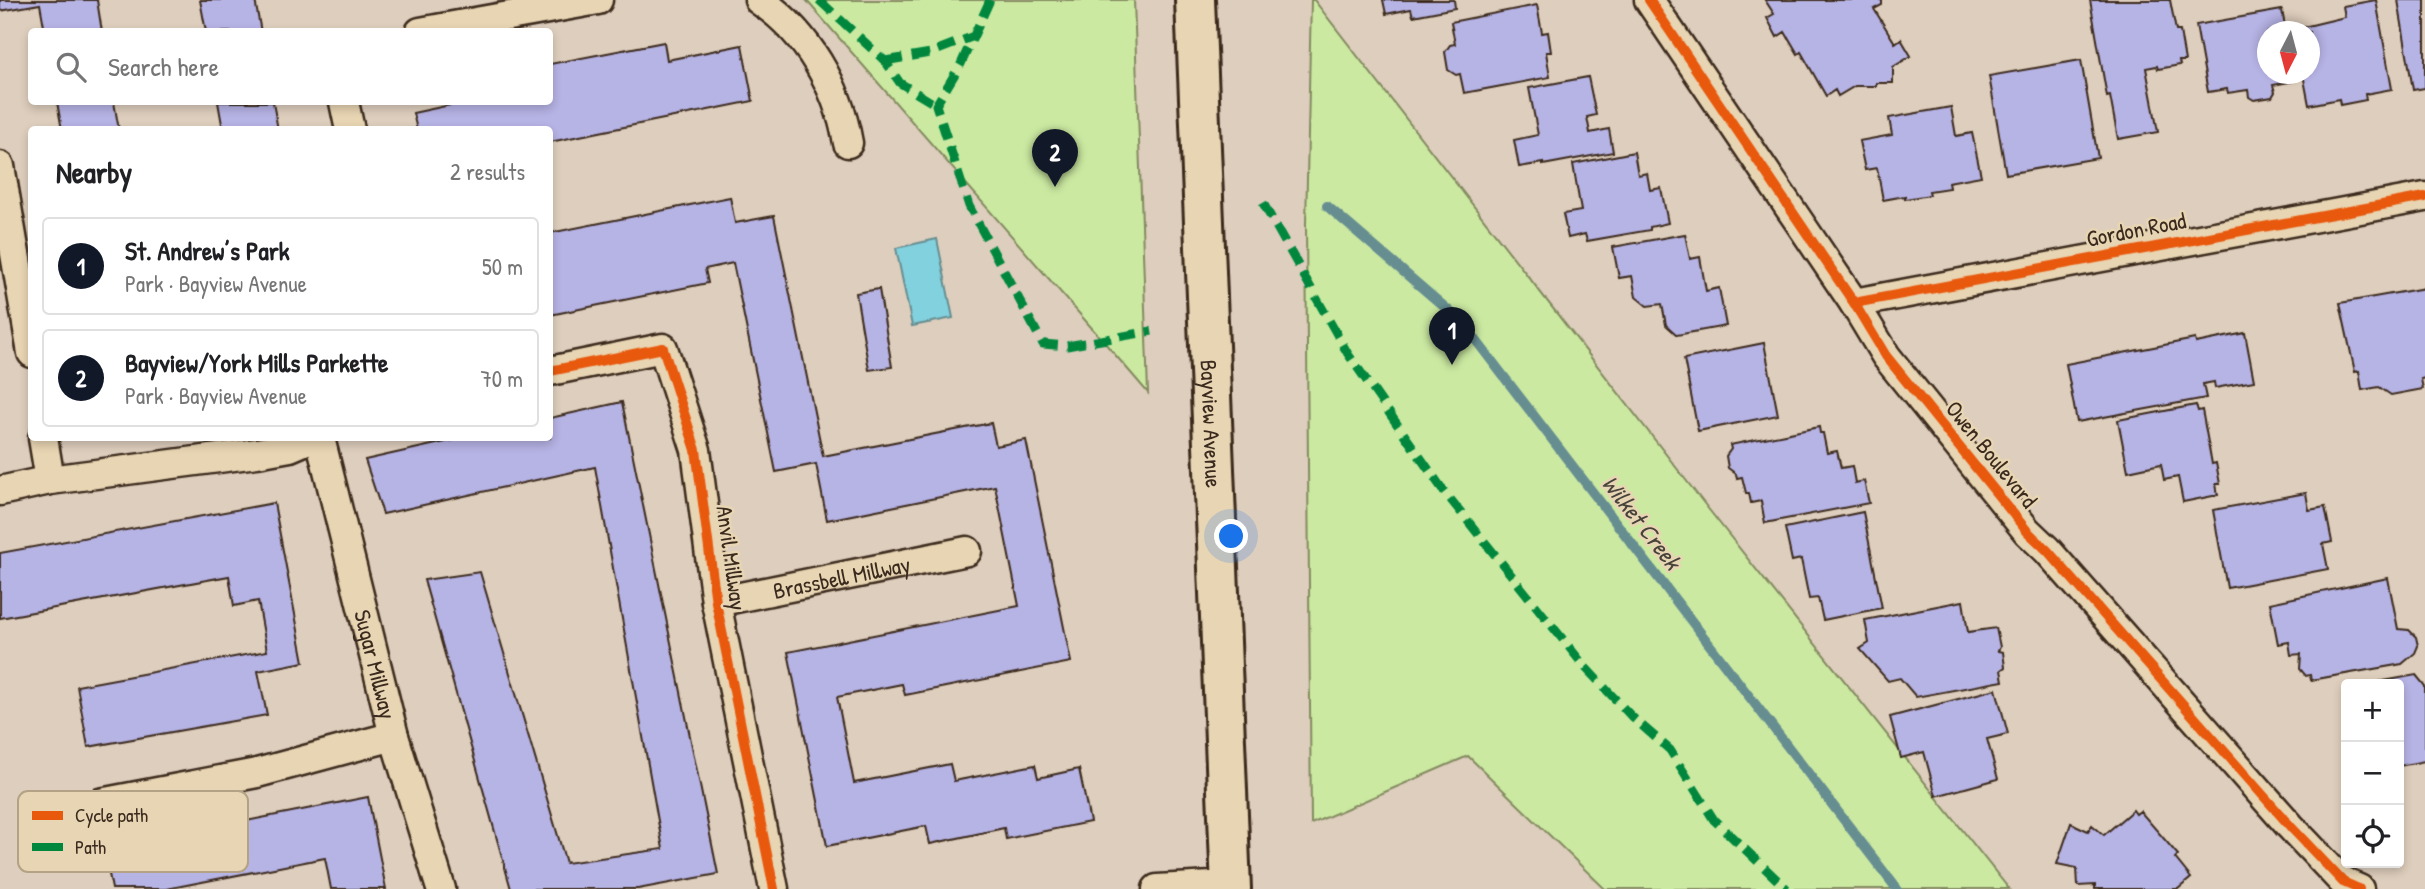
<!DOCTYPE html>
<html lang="en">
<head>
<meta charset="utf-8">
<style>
	:root { --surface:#fff; --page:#f2f2f2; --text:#202124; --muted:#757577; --line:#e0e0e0; --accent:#111827 }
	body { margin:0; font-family:"Patrick Hand",sans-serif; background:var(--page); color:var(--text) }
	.controls { position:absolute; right:21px; bottom:21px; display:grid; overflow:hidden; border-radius:7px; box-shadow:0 4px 10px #0003 }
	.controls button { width:63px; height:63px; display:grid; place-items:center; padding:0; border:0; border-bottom:2px solid var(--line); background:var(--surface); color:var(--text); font:35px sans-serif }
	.compass { position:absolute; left:2257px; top:21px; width:63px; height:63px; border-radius:50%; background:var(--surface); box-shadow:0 4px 10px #0003; rotate:186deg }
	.you { position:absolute; left:1232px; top:537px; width:24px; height:24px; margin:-18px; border:5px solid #fff; border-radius:50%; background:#1a73e8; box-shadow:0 0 0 10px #1a73e833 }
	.badge { display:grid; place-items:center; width:46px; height:46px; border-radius:50%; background:var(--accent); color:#fff; font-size:23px; font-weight:700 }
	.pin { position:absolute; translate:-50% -58px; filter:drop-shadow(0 2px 4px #0008) }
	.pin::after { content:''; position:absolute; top:37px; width:24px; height:21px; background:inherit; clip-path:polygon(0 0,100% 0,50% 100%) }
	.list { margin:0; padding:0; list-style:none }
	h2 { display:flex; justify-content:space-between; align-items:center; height:91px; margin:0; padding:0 28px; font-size:30px }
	h2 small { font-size:23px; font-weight:400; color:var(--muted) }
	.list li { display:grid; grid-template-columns:46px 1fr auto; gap:21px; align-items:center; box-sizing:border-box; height:98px; margin:0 14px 14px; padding:0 14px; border:2px solid var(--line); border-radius:7px }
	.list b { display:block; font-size:26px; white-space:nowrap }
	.list p { margin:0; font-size:23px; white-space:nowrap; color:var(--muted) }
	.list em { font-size:23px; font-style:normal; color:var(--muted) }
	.icon { flex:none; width:38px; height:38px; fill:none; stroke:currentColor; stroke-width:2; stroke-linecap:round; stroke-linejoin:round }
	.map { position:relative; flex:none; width:2425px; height:889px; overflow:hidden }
	.search { position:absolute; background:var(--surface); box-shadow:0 4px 10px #0003; left:28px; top:28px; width:525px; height:77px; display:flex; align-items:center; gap:18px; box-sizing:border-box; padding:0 24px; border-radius:7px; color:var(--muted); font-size:26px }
	.panel { position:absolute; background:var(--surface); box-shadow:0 4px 10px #0003; left:28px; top:126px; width:525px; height:315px; border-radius:7px }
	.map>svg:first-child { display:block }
	.green { fill:#cbe9a1; stroke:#838a60; stroke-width:2 }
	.water { fill:#82d1de; stroke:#668e91; stroke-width:2 }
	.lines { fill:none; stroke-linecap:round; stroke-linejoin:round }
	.stream { stroke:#668e91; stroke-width:10 }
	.building { fill:#b6b3e5; stroke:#3b2a1e; stroke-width:2 }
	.street-casing { stroke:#3b2a1e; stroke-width:33 }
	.secondary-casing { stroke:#3b2a1e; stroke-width:44 }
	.street { stroke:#e8d5b3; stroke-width:28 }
	.secondary { stroke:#e8d5b3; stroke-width:38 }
	.quiet { stroke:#00873e; stroke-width:9; stroke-dasharray:18 9; stroke-linecap:butt }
	.cycleway-casing { stroke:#e8d5b3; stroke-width:15 }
	.cycleway { stroke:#e8590c; stroke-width:10 }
	.labels { text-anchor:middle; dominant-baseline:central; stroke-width:5; stroke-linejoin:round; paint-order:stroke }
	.street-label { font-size:23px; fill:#3b2a1e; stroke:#e8d5b3 }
	.water-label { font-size:24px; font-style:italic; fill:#46433b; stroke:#e8d5b3 }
	.key { fill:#e8d5b3; stroke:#b4a286; stroke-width:2 }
	.key-label { font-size:19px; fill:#3b2a1e }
</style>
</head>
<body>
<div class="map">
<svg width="2425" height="889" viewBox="0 0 2425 889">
	<rect width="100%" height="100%" fill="#decebd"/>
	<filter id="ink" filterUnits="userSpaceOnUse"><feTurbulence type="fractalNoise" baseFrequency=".0143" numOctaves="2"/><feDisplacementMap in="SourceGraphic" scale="14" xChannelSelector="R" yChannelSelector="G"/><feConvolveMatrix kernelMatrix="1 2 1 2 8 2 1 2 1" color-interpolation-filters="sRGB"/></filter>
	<g filter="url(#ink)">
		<!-- green -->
		<path class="green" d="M806,0H1134L1148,393L1131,373Z
			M1311,0H1314L1706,506L2009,889H1605L1468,756L1311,824L1306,224Z"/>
		<!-- water -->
		<path class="water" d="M937,239L953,318L912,326L896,248Z"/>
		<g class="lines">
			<!-- stream -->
			<path class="stream" d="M1327,206L1462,322L1897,889"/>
		</g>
		<!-- building -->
		<path class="building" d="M0,0H97L102,32H45L40,4L0,11Z
			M200,0H255L261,32H206Z
			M1383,0H1454L1455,8L1413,16L1411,9L1386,14Z
			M1765,0H1882V5L1874,9L1895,43L1901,39L1911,56L1893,67V83H1876V86H1855L1838,96L1835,90L1826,96L1801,52L1798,54L1785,32L1777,37L1767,18L1774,14Z
			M2090,0H2170L2176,31H2180L2185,61H2179L2180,65L2158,69L2157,66L2146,68L2158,132L2118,139L2110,96L2107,97Z
			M2376,0L2392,89L2365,94L2366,100L2340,105L2339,99L2309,105L2303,74H2310V32H2296L2295,29L2345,17L2343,6Z
			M2398,0H2425V88L2413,90Z
			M1537,5L1542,33L1548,32L1551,52H1546L1550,77L1464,93L1460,74L1456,75L1448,70L1445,52L1450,45L1455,44L1451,22Z
			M2282,10L2286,32H2268V74H2293L2295,81L2273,85L2275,92L2272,97L2254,100L2249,97L2248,90L2228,93L2227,89L2208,92L2196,25Z
			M664,42L667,60L742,45L753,101L550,142V130H417L413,113L455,104V102H550V64Z
			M2081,60L2098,158L2006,174L1989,76Z
			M1588,77L1596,115L1587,117L1590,133L1609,129L1613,152L1543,165V163L1519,167L1514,140L1538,135L1529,88Z
			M57,102H114L119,130H62Z
			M218,102H273L278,130H223Z
			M1951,107L1956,136L1972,133L1981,176L1948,182L1949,188L1929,191L1930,195L1905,199V196L1883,200L1877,168L1865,170L1859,141L1892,135L1889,118Z
			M1634,152L1638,175L1647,173L1650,190L1661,188L1668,223L1650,227V230L1587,241L1585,234L1568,238L1563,214L1581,211L1573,164Z
			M730,197L735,223L774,216L823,456L991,423L996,446L1026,440L1071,662L905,695L902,684L837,697L854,783L950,764L954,781L1035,765L1038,778L1079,769L1090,822L1006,839L1004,828L930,844L926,826L827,846L788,652L1019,606L995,486L827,520L816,464L776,472L733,263L705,269L708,283L550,315V233Z
			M1685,234L1690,259L1700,257L1706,291L1719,288L1726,326L1677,335L1666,325L1662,304L1647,306L1636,297L1632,276L1619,278L1613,247Z
			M2425,288V378L2421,379L2423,389L2391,395L2379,387L2362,390L2359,371L2355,372L2340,303Z
			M879,289L892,367L869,370L856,293Z
			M2245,333L2254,381L2215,388L2214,382L2203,384L2206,398L2077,422L2066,364L2195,339L2196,343Z
			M1764,343L1778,415L1698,431L1684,359Z
			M622,402L718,874L638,889H511L424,580L480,572L566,863L663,849L595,467L383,514L365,460L463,438H550V418Z
			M2196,405L2198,411L2202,410L2212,464L2216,463L2220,484H2216L2218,495L2183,502L2178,477L2164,480L2161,464L2128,471L2118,420Z
			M1819,427L1820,433H1823L1827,453L1837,451L1841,468L1852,466L1855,483L1864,481L1869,503L1765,523L1761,501L1751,503L1749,493H1746L1742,477L1737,478L1736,474L1728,468L1726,456L1731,449L1730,445Z
			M2306,493L2309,510L2325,507L2332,542L2323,544L2328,569L2227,588L2213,510Z
			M274,503L304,662L258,671L267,715L88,747L77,686L267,651L258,601L234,606L229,576L0,618V553Z
			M1863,512L1882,608L1823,620L1818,598L1809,599L1801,559L1792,561L1785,528Z
			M2388,578L2398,629L2409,630L2416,637L2418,646L2415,653L2402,664L2311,680L2310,675L2306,676L2300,669L2301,654L2291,655L2289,642L2278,644L2270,603Z
			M1963,601L1968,632L1996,628L2000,647L1998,651L2003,652L2005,667L2001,670L2003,681L1916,697L1900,678L1888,681L1860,649L1869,643L1865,620Z
			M2416,675L2425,686V761L2399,766V684H2367Z
			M1996,689L2008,734L1987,739L1998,779L1936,796L1924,752L1901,758L1890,717Z
			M368,797L386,889H331L325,858L166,889H112L104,849Z
			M2133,810L2136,814L2140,811L2178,855L2175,858L2191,878L2178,889H2095V885L2078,886L2077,868L2057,864L2071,823L2088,831L2092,825L2104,835Z"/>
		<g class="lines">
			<!-- street casing -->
			<g class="street-casing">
				<g id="street">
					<path d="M759,0C807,32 838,86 848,143"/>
					<path d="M1649,0L1854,303L1886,356L2027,531L2047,550L2290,826L2343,882L2359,889"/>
					<path d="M420,32L598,0"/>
					<path d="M344,102L350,130"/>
					<path d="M0,166L32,353"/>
					<path d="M1854,303L2425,197"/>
					<path d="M550,371L663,348L696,450L716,602L774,889"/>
					<path d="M43,438L50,480"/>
					<path id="s1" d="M320,438L394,736L441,889"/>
					<path d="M0,491L50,480L257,453L290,447L311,438"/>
					<path id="s2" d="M716,602L967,551"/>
					<path d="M100,803L257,773L394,736"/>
					<path d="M1157,889L1231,885"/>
				</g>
			</g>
			<!-- secondary casing -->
			<g class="secondary-casing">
				<g id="secondary">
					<path id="s3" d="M1195,0L1231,889"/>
				</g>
			</g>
			<!-- street -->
			<use href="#street" class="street"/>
			<!-- secondary -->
			<use href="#secondary" class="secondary"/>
			<!-- quiet -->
			<path class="quiet" d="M819,0L885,61L900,83L936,105
				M990,0L961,64L936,105L969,206L1043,344L1067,346L1152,331
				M885,61L930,53L974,36
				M1263,203L1348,354L1443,490L1585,667L1632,717L1670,750L1714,820L1787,889"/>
			<!-- cycleway casing -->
			<g class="cycleway-casing">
				<path id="cycleway" d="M1649,0L1854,303L1886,356L2027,531L2047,550L2290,826L2343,882L2359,889
					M1854,303L2425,197
					M550,371L663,348L696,450L716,602L774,889"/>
			</g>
			<!-- cycleway -->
			<use href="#cycleway" class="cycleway"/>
		</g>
	</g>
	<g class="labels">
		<!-- street labels -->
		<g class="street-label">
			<text transform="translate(2136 229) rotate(-11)">Gordon Road</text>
			<text stroke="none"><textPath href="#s3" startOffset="424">Bayview Avenue</textPath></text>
			<text transform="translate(1992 454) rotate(51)">Owen Boulevard</text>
			<text transform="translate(732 558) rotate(82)">Anvil Millway</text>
			<text stroke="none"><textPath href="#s2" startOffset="128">Brassbell Millway</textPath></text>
			<text stroke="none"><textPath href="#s1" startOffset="233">Sugar Millway</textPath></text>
		</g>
		<!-- water labels -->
		<g class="water-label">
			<text transform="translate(1642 522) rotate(52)">Wilket Creek</text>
		</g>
	</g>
	<!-- legend -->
	<rect x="18" y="791" width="230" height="81" rx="10" class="key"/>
	<rect x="32" y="811" width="31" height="9" fill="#e8590c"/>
	<rect x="32" y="843" width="31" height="8" fill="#00873e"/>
	<g class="key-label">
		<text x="75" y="822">Cycle path</text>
		<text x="75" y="854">Path</text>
	</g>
</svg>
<div class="controls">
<button>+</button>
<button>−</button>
<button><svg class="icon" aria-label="locate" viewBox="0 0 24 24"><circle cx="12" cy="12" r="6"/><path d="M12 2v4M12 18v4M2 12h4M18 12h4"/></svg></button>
</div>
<svg class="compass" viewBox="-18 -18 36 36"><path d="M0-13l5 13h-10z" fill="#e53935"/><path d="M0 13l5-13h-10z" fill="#757577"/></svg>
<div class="you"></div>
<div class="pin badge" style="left:1452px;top:365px">1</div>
<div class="pin badge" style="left:1055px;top:187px">2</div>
<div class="search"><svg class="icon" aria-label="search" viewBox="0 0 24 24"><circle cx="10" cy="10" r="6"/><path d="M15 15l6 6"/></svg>Search here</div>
<section class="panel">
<h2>Nearby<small>2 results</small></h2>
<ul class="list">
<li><span class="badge">1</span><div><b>St. Andrew’s Park</b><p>Park · Bayview Avenue</p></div><em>50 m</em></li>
<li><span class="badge">2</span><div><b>Bayview/York Mills Parkette</b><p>Park · Bayview Avenue</p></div><em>70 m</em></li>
</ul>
</section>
</div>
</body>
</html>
